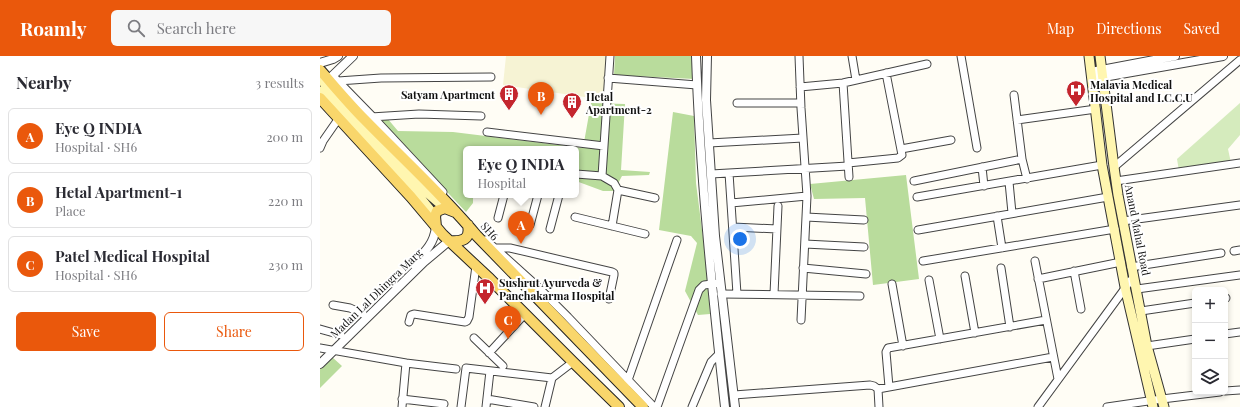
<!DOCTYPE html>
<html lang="en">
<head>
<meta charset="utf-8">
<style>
	:root { --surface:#fff; --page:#f7f7f7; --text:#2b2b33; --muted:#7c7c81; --line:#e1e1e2; --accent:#ea580c }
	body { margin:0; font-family:"Playfair Display",serif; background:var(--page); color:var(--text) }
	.controls { position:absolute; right:12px; bottom:12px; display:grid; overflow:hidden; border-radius:6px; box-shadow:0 2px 6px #0003 }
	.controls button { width:36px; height:36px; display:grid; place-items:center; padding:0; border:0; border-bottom:1px solid var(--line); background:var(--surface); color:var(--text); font:20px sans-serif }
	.you { position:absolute; left:420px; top:183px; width:14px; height:14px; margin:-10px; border:3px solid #fff; border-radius:50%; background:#1a73e8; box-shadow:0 0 0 6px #1a73e833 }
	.badge { display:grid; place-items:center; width:26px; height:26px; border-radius:50%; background:var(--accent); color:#fff; font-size:13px; font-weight:700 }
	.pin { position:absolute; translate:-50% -33px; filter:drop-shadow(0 1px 2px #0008) }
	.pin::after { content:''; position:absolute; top:21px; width:14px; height:12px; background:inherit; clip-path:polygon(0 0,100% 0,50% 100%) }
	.popup { position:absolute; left:143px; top:90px; width:116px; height:52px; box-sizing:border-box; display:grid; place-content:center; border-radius:6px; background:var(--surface); filter:drop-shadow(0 1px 3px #0005); font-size:13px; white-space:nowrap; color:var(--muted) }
	.popup b { font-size:15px; color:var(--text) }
	.popup::after { content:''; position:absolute; left:50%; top:100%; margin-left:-8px; border:8px solid transparent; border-top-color:var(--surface) }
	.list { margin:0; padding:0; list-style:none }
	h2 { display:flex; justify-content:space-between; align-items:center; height:52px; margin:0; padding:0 16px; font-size:17px }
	h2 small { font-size:13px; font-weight:400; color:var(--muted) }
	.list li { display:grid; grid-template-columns:26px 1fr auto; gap:12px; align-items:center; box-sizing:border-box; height:56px; margin:0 8px 8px; padding:0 8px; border:1px solid var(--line); border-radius:6px }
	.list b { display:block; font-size:15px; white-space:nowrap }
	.list p { margin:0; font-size:13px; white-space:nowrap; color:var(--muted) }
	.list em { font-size:13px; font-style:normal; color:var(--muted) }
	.actions { display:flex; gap:8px; padding:12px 16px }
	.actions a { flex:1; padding:9px 0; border:1px solid var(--accent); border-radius:6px; text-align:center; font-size:14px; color:var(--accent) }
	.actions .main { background:var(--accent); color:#fff }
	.icon { flex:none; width:22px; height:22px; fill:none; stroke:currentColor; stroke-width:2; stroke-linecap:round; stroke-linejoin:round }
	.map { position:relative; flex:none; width:920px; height:351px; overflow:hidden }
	header { display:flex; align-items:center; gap:24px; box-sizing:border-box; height:56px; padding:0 20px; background:var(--accent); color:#fff }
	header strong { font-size:19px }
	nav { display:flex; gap:22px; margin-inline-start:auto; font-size:14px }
	.search { width:280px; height:36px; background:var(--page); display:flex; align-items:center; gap:10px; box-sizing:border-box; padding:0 14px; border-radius:6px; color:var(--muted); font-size:15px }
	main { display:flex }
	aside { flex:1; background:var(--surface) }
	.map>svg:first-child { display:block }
	.farmland { fill:#f6f3d4 }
	.green { fill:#d5ebbd }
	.forest { fill:#b9dc9c }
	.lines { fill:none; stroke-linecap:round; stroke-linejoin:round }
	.minor-casing { stroke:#444; stroke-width:9 }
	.tertiary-casing { stroke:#444; stroke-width:10 }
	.secondary-casing { stroke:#333; stroke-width:11 }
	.primary-casing { stroke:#222; stroke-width:12 }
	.minor { stroke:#fff; stroke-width:7 }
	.tertiary { stroke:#fff; stroke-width:8 }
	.secondary { stroke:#fff6b0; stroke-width:9 }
	.primary { stroke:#f9d66b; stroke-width:10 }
	.labels { text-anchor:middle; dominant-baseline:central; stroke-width:4; stroke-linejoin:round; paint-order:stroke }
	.poi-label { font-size:11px; font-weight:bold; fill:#111; stroke:#fff; text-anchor:start }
	.street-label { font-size:11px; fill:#111; stroke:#fff }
</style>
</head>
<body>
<header>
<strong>Roamly</strong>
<div class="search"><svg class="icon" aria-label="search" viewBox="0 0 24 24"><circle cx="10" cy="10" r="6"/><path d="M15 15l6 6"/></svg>Search here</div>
<nav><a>Map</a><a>Directions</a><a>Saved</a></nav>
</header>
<main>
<aside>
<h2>Nearby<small>3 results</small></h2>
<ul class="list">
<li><span class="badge">A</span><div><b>Eye Q INDIA</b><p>Hospital · SH6</p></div><em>200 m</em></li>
<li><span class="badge">B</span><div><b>Hetal Apartment-1</b><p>Place</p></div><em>220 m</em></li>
<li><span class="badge">C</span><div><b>Patel Medical Hospital</b><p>Hospital · SH6</p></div><em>230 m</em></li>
</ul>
<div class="actions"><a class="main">Save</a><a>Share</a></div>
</aside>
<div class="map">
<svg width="920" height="351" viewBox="0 0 920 351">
	<rect width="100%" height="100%" fill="#fffdf5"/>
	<!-- farmland -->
	<path class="farmland" d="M186,0H288L285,44L183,29Z"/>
	<!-- green -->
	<path class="green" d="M920,47V79L908,93L911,107L859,115L857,103Z"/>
	<!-- forest -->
	<path class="forest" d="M295,0H371L374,23L294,19Z
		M271,47L305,48L301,114L330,116L329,119L302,120L294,135H283L256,125V93H146V139H153V147L146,156L60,65L67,62L78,75L133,76L263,92Z
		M353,56L374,60L376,127L386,205L390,258L378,259L365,235L377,187L371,180L339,174Z
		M586,119L599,223L553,229L545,142L494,143L490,128Z
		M12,301L22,310L0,332V313Z"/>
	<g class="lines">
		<!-- minor casing -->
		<g class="minor-casing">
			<path id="minor" d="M479,0L481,52L487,140L481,264
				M532,0L536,24
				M641,0L657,92
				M13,20L53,61L123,136
				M288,22L377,29
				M18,25L61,22L171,21
				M523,27L529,121
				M480,31L523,27L607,8
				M694,39L702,103
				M417,47H480
				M51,61L99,58L161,60
				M697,64L776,53
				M167,76L284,90
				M389,87L483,82
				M0,92L3,85L19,62
				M581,93L631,84
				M528,107L578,102L582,99L566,17
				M662,111L664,130
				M794,111L920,4
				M409,117L417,238
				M256,118L282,120L290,0
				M391,118L528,110
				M282,120L294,127L298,134L292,170
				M594,125L702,103L707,123
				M796,125L920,107
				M689,126L692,157
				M298,134L335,142
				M597,141L782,109
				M411,147L487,140
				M677,160L682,192
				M255,161L325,178
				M486,161L544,164
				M178,162L184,139
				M803,165L920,149
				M210,169L218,139
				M413,171L457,173
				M230,173L239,139
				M598,174L788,141
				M166,184L215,228L248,261L334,351
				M485,188L544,191
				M176,192H190L292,216L294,217V219L289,243
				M914,195L920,194
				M603,205L795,173
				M715,205L738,323
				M811,211L901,197
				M483,212L546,218
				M681,212L690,271
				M754,215L761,253
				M645,220L655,277
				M718,223L801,206
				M609,224L620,283
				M572,228L583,290
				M817,233L920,219
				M401,238L540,240
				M454,238L458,150
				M905,242H906
				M13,249L30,252L43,258
				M821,255L875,247
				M89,266L91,259L94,258L145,266L147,265L149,261L156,210
				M0,273L21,279
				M905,278L920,276
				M154,282L183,310
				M827,290L875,283
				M0,292L86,307L82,351
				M169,297L205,258
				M86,307L136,313
				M232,322L253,306
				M307,327L357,184
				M569,331L566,296L568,292L726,264
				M558,333L559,351
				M905,335L920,334
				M414,339L550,329L554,330L558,333L733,301
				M82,343L124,348
				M167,343L214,351
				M141,351L146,312L232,322L225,351
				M166,351L170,315
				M337,351L379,234L384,229L400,227
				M372,351L391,306L399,298
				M718,351L814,220
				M787,351L842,343L900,336"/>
		</g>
		<!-- tertiary casing -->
		<g class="tertiary-casing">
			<path id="tertiary" d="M376,0C380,117 392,234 405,351
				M387,0L386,44L395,180L415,351
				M0,7L13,3L18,0
				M771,16L855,0
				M772,23L903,0
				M8,24L33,0
				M93,208C105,196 114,188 116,171
				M0,308L104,206L129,185"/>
		</g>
		<!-- secondary casing -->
		<g class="secondary-casing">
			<path id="secondary" d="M769,0L782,109L805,231L833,351
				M780,0L794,111L798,139L827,290L844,351
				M0,22L13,38L103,133L125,152
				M0,35L98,139L115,160"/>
		</g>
		<!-- primary casing -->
		<g class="primary-casing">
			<path id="primary" d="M0,14C15,31 29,48 45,64C83,103 123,139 157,180L323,351
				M0,42L91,141L123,179L170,223L253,306L299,351
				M116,171L115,160L117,155L125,152L135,156
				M129,185C142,186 151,184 148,169"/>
		</g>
		<!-- minor -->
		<use href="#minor" class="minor"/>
		<!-- tertiary -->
		<use href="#tertiary" class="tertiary"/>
		<!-- secondary -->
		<use href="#secondary" class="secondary"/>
		<!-- primary -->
		<use href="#primary" class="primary"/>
	</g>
	<!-- icons -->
	<defs>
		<g id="hospital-pin" transform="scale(1)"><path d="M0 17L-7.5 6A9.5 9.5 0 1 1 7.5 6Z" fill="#c4262e" stroke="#fff"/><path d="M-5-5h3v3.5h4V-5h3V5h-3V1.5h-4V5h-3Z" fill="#fff"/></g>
		<g id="building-pin" transform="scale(1)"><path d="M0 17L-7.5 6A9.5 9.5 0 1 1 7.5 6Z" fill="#c4262e" stroke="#fff"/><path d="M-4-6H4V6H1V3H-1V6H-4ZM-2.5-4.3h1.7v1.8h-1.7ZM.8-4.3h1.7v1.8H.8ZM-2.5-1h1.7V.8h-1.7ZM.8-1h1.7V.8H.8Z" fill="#fff"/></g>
	</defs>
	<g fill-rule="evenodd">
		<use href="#hospital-pin" x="756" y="34"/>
		<use href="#building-pin" x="189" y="38"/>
		<use href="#building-pin" x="252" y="46"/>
		<use href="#hospital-pin" x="165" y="232"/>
	</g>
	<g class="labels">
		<!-- poi labels -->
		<g class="poi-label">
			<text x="770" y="28">Malavia Medical<tspan x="770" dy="13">Hospital and I.C.C.U</tspan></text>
			<text x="175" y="38" text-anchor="end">Satyam Apartment</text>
			<text x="266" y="40">Hetal<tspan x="266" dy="13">Apartment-2</tspan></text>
			<text x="179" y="226">Sushrut Ayurveda &amp;<tspan x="179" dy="13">Panchakarma Hospital</tspan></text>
		</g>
		<!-- street labels -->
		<g class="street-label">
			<text transform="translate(818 174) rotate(79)">Anand Mahal Road</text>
			<text transform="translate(170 175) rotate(48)">SH6</text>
			<text transform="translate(56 237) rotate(-44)">Madan Lal Dhingra Marg</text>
		</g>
	</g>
</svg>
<div class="controls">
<button>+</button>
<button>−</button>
<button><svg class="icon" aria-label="layers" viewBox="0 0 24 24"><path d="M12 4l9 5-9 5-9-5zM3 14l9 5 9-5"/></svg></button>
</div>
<div class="you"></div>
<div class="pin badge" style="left:201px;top:188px">A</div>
<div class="popup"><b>Eye Q INDIA</b>Hospital</div>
<div class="pin badge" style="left:221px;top:59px">B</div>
<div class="pin badge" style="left:188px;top:283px">C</div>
</div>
</main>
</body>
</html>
